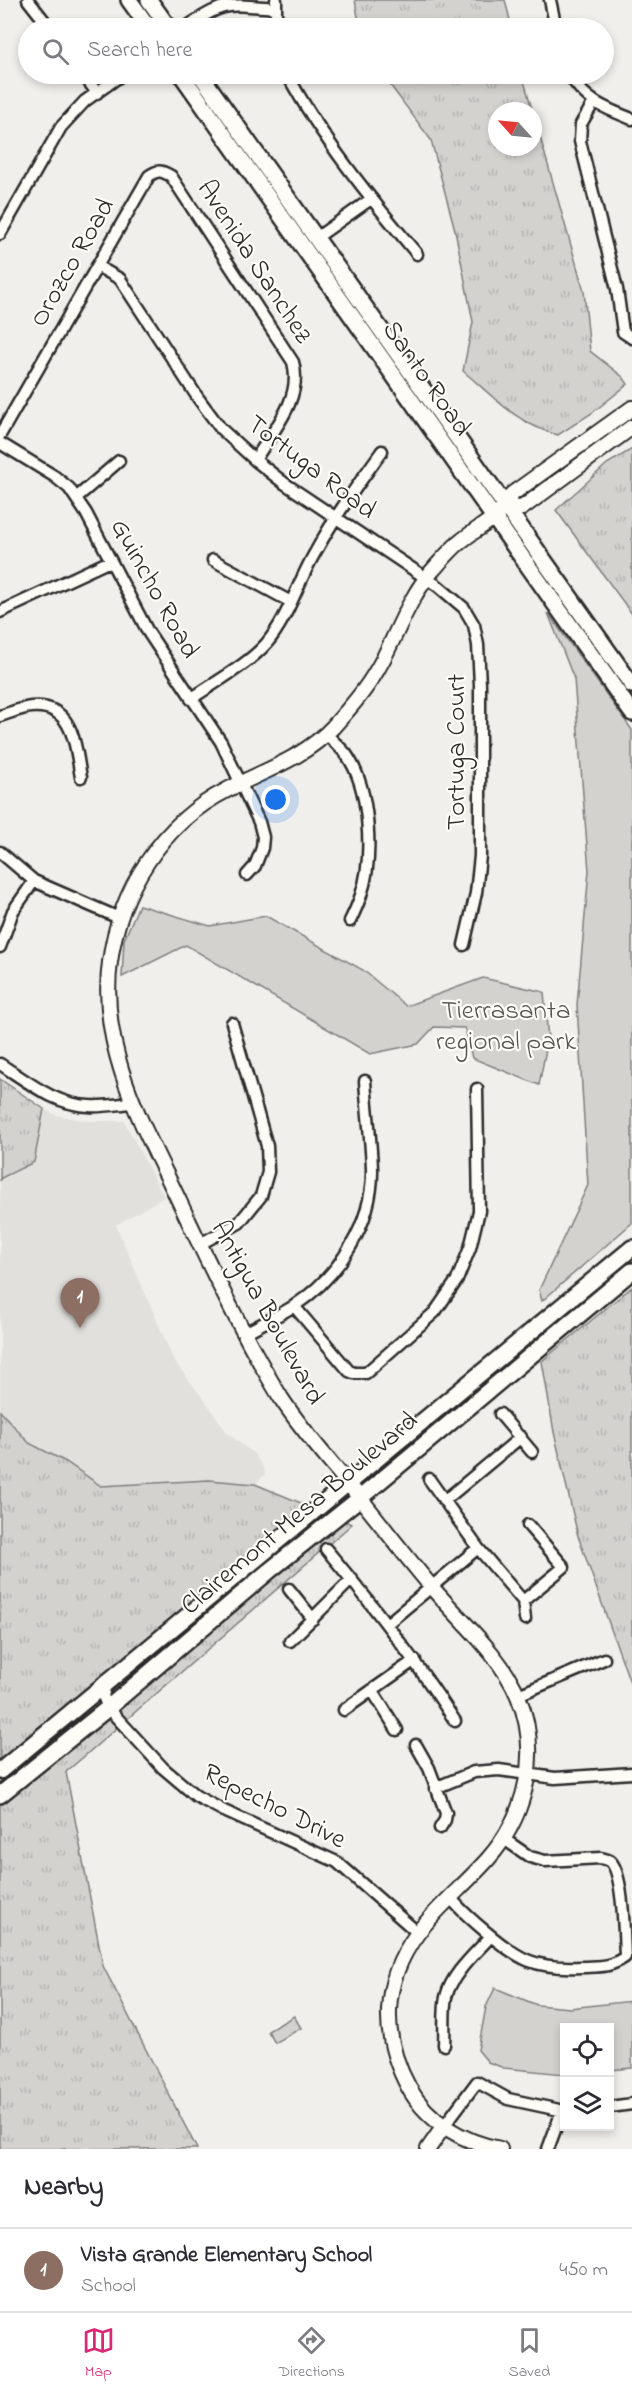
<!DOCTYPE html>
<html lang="en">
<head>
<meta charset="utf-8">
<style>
	:root { --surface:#fff; --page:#f7f7f7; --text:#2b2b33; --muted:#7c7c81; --line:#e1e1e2; --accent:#db2777 }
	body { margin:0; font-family:"Indie Flower",sans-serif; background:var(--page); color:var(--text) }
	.controls { position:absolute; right:18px; bottom:18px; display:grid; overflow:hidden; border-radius:0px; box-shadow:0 3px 9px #0003 }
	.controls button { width:54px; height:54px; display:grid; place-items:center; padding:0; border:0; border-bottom:2px solid var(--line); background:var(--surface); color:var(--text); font:30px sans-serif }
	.compass { position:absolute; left:488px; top:102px; width:54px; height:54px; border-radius:50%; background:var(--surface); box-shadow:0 3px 9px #0003; rotate:297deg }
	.you { position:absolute; left:276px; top:800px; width:21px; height:21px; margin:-15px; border:4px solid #fff; border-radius:50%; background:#1a73e8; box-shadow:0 0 0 9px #1a73e833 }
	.badge { display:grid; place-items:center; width:39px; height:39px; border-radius:50%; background:var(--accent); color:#fff; font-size:20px; font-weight:700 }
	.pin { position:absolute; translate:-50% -50px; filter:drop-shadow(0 2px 3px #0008) }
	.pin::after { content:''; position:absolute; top:32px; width:21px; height:18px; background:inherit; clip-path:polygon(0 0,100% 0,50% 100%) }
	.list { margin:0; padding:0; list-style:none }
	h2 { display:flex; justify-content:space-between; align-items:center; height:78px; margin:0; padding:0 24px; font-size:26px }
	h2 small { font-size:20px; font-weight:400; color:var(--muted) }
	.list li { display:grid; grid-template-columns:39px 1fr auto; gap:18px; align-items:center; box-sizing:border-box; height:84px; padding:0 24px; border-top:2px solid var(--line) }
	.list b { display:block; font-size:22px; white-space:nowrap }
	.list p { margin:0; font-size:20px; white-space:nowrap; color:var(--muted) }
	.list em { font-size:20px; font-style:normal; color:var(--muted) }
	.icon { flex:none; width:33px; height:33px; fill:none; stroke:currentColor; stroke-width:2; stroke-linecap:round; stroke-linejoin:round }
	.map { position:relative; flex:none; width:632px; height:2149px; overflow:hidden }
	.search { position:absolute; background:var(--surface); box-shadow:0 3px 9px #0003; left:18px; right:18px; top:18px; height:66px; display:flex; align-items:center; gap:15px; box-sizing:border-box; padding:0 21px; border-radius:33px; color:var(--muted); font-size:22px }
	.sheet { height:162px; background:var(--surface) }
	nav { display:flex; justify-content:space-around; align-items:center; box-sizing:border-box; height:84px; border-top:2px solid var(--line); background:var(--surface); font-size:16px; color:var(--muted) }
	nav a { display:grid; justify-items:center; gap:3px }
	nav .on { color:var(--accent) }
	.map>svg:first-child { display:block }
	.built { fill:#e1e0dc }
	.grass { fill:url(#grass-tufts); stroke:#7f7e7d; stroke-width:1.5; fill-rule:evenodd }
	.green { fill:#d3d2cf; stroke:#7f7e7d; stroke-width:1.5 }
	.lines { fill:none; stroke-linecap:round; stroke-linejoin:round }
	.street-casing { stroke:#2b2b2b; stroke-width:15 }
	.secondary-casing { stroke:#2b2b2b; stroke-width:18 }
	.primary-casing { stroke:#2b2b2b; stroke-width:20 }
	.street { stroke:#fdfcf7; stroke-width:10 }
	.secondary { stroke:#fdfcf7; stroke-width:14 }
	.primary { stroke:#fdfcf7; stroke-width:15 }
	.labels { text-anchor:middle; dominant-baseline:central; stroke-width:4.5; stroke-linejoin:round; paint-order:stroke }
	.street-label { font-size:27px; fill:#2b2b2b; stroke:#fdfcf7 }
	.park-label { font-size:27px; fill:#555554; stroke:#fdfcf7 }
</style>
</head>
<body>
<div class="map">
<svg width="632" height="2149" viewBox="0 0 632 2149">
	<defs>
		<pattern id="grass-tufts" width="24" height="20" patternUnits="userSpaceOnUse" patternTransform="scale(1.5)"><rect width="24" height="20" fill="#d3d2cf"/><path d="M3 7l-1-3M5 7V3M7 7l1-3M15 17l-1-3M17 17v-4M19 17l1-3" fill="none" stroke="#b5b4b2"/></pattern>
	</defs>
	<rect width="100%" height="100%" fill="#f0efeb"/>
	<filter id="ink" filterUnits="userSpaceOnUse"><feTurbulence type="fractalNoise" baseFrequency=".0167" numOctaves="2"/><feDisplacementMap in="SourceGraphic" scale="12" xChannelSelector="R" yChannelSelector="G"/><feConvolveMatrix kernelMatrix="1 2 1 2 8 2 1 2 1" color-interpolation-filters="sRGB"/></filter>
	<g filter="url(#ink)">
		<!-- built -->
		<path class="built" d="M44,1109L56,1115L88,1121H124L164,1197L116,1225L174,1361L206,1402L228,1434L253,1453L263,1467L265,1474L255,1484L209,1480L101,1486L66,1462L29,1443L0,1411V1181L1,1178L34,1162Z"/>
		<!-- grass -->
		<path class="grass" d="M355,0H505L512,28H360Z
			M382,74H522L584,291L590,351L623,377L628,384L592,413L558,435C518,425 493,396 463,371L473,322L455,230L431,140ZM497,111H533V147H497Z
			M632,449V614L556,510L607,464Z
			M0,1079L44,1109L34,1162L1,1178L0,1181Z
			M632,1287V1688L578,1536L554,1432L542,1361Z
			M0,1411L29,1443L66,1462L101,1486L209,1480L255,1484L352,1524L66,1772L103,1966L197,2149H0Z"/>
		<!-- green -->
		<path class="green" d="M548,613L632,730V1223L542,1301L539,1290L588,1185L577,1005L589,871L574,679Z
			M139,905L210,926L266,916L363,970L406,1006L483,978L544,992L548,1039L539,1085L472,1058L465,1028L434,1027L418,1044L370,1054L186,945L122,977L124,940Z
			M495,1988L537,2005L570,2008L632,2001V2068L610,2070V2028H564V2074L504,2068L488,2062L478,2050L486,2007Z
			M294,2016L301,2028L275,2043L268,2031Z"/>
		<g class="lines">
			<!-- street casing -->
			<g class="street-casing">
				<path id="street" d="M28,0L50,28
					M276,0V28
					M550,0L556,28
					M185,28C224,1 228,4 275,8
					M83,74L97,93
					M287,74C322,139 370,198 417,254
					M569,74C585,101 604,108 632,119
					M594,102L581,124L580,141L617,289L623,332L632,338
					M0,234L61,127L85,101L123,74
					M316,238L371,199
					M97,266L120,279L198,398L221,429L255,460L284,483L438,586L464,608L474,625L478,645L480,685V856L476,893L464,945
					M0,435L149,176C158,169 162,171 171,176L293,362C303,399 273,430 255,460
					M0,443L54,476L69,488L86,513L148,632L221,742L259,822L263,837L262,848L255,866L247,875
					M76,498L119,461
					M213,560L291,602
					M0,612L110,561
					M191,699C215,682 246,666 266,644C289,617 298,581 316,551C335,516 359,483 382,451
					M0,716C10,713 21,708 31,707C74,703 75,746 81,777
					M326,734C333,741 340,747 346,754C370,787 374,857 361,895C358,904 354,913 350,921
					M0,852L34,881L119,918
					M0,947L13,911L34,881
					M0,1064C27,1081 55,1105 89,1106C103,1107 118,1104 132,1103
					M200,1244L239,1223L261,1196L268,1172L267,1146L232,1023
					M294,1306L349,1371L354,1373H366L435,1312L457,1280L470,1248L479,1211L477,1089
					M245,1333C261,1324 278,1316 294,1306C339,1276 373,1224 372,1169C371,1140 367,1110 365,1081
					M500,1414L532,1452
					M429,1479L478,1548L523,1601L525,1619
					M444,1501L521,1437
					M326,1549C374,1606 414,1658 455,1721
					M289,1589L313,1619
					M523,1601L564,1567L528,1525
					M388,1623L478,1548
					M290,1641L352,1579
					M106,1684L103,1696L108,1708L163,1768L196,1796L224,1811L337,1862L418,1933
					M372,1690L397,1730
					M518,1695L604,1659
					M344,1710L415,1660
					M416,1745L429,1768L446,1813L445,1820L440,1828
					M435,1788L474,1772L499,1770L555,1778L632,1773
					M451,1898C461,1911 472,1920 485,1931C519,1960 535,1969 581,1967C600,1966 609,1968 625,1957C624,1938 624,1873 610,1861C607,1859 604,1859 601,1858L545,1861L530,1857L504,1839
					M444,2045C445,2030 443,2012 446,1997C452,1973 475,1954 491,1936
					M610,2107L632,2104
					M444,2126L477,2082L508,2099L564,2111
					M548,2149L562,2111"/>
			</g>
			<!-- secondary casing -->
			<g class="secondary-casing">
				<path id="secondary" d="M507,507L522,508L632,427
					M428,2149L444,2126
					M500,2149C463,2142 428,2122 409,2088C381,2037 381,1983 417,1934C436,1908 466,1884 488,1859C527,1815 541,1751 518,1696C501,1656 463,1623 435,1591C406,1557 379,1521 351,1487C327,1458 301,1429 281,1398C243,1336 212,1270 181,1205C145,1128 98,1051 110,962C119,891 162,823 227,790C263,771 304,758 333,727C349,709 365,691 377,670C396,638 407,600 432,571C441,561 450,550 460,542C479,526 503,517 512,494L632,408"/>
			</g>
			<!-- primary casing -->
			<g class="primary-casing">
				<path id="primary" d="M129,0L149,28
					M149,0L169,28
					M181,74L632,713
					M200,74L632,685
					M0,1771L632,1248
					M0,1795L108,1708L269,1571L360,1498L632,1271"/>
			</g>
			<!-- street -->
			<use href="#street" class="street"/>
			<!-- secondary -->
			<use href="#secondary" class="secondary"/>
			<!-- primary -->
			<use href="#primary" class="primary"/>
		</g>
	</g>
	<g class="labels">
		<!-- street labels -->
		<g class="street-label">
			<text transform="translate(254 262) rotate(57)">Avenida Sanchez</text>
			<text transform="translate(73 263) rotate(-60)">Orozco Road</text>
			<text transform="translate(426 379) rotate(55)">Santo Road</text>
			<text transform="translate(311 468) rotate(37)">Tortuga Road</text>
			<text transform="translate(154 589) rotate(61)">Guincho Road</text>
			<text transform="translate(457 752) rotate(-90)">Tortuga Court</text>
			<text transform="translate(267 1313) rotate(61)">Antigua Boulevard</text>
			<text transform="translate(300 1514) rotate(-40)">Clairemont Mesa Boulevard</text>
			<text transform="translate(274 1807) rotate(27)">Repecho Drive</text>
		</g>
		<!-- park labels -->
		<g class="park-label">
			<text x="506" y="1011">Tierrasanta<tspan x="506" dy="31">regional park</tspan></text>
		</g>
	</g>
</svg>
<div class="controls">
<button><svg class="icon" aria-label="locate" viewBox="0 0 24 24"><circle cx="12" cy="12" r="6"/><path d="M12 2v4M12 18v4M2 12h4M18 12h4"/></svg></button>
<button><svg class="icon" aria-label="layers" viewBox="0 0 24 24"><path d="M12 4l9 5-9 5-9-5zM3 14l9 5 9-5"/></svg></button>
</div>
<svg class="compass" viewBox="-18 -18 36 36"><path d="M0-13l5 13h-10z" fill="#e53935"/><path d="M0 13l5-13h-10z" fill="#7c7c81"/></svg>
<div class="you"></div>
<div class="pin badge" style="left:80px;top:1328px;background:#8d6e63">1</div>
<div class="search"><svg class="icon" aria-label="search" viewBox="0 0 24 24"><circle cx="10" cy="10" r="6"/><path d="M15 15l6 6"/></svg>Search here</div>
</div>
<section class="sheet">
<h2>Nearby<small></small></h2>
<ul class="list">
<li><span class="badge" style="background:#8d6e63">1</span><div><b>Vista Grande Elementary School</b><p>School</p></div><em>450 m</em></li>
</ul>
</section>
<nav>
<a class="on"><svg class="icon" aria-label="map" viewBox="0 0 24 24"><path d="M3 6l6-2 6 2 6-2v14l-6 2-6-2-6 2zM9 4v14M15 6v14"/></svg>Map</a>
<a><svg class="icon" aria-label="directions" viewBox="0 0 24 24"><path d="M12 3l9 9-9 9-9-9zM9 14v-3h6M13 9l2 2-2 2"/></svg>Directions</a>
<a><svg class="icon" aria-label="saved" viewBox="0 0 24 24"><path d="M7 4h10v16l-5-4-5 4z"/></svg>Saved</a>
</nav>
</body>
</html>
